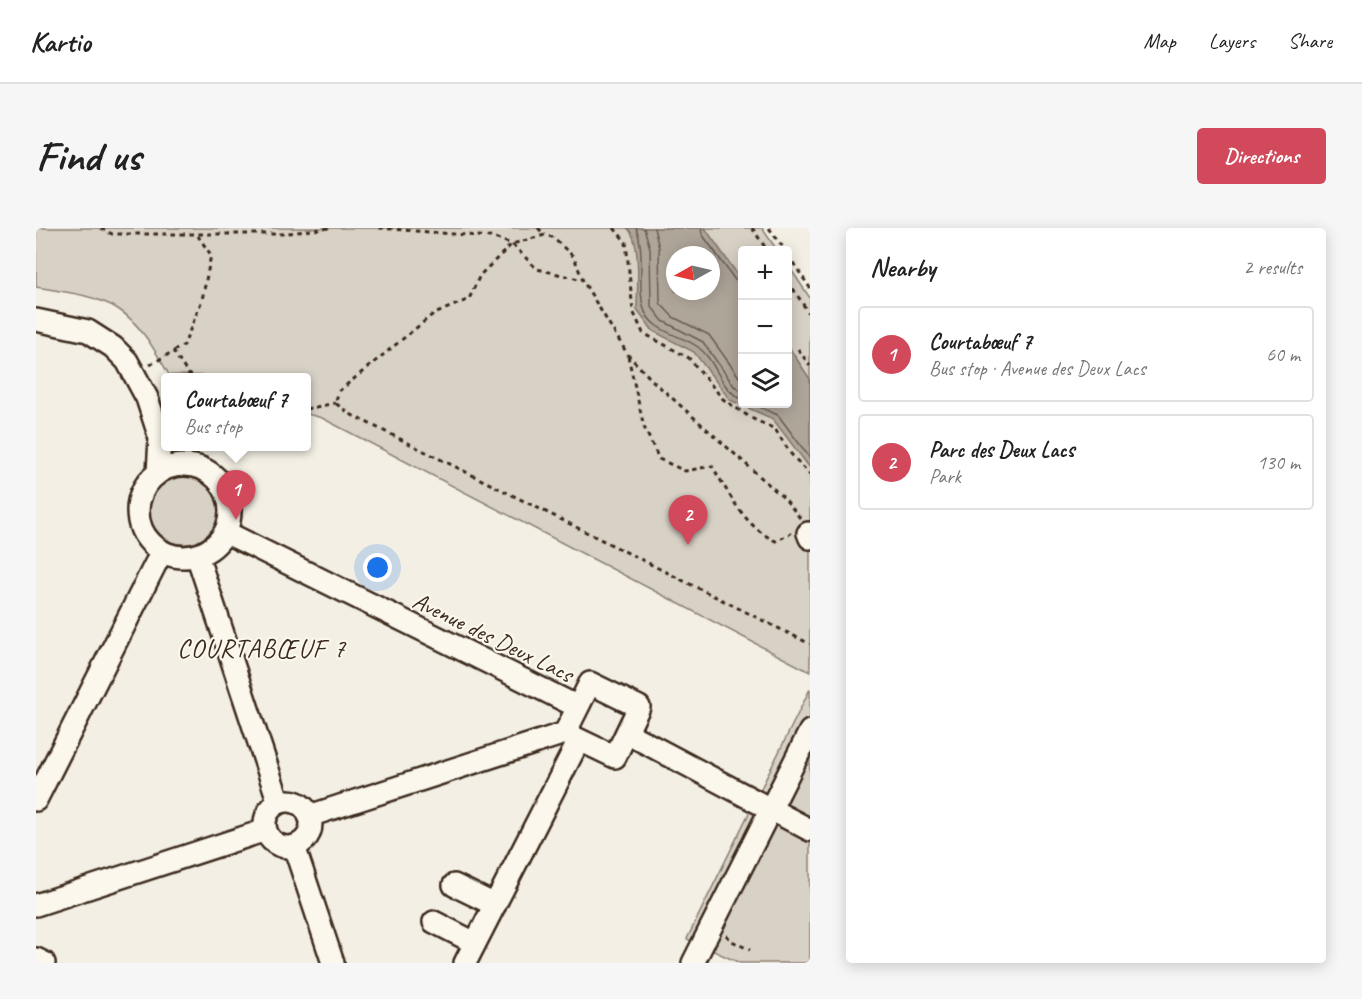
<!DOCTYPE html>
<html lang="en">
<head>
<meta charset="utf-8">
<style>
	:root { --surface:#fff; --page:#f6f6f6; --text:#222; --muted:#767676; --line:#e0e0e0; --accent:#d1495b }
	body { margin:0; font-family:Caveat,sans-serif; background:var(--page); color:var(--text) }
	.controls { position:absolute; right:18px; top:18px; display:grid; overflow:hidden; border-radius:6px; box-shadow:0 3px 15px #0003 }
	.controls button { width:54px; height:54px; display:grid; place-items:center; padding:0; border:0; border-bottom:2px solid var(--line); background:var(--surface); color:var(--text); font:30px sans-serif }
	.compass { position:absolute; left:630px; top:18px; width:54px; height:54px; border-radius:50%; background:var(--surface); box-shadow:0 3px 15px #0003; rotate:262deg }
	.you { position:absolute; left:342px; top:340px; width:21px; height:21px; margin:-15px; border:4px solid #fff; border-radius:50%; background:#1a73e8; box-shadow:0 0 0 9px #1a73e833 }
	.badge { display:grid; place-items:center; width:39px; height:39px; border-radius:50%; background:var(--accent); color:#fff; font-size:20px; font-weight:700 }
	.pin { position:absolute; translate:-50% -50px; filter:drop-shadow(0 2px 3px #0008) }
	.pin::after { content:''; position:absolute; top:32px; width:21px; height:18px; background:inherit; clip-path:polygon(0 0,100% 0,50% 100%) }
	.popup { position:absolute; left:125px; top:145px; width:150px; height:78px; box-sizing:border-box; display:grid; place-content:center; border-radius:6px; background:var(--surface); filter:drop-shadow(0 2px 4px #0005); font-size:20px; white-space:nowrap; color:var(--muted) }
	.popup b { font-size:22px; color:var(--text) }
	.popup::after { content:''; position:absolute; left:50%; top:100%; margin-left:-12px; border:12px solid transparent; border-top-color:var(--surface) }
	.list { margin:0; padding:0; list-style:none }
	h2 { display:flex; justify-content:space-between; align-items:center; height:78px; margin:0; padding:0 24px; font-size:26px }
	h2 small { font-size:20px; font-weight:400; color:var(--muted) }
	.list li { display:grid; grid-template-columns:39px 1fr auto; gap:18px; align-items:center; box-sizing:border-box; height:96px; margin:0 12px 12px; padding:0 12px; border:2px solid var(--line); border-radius:6px }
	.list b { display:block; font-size:22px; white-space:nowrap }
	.list p { margin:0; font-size:20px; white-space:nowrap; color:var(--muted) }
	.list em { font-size:20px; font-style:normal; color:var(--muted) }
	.icon { flex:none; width:33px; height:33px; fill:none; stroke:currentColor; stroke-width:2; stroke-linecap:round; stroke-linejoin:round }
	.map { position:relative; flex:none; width:774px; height:735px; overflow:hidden; border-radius:6px }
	header { display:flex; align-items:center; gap:36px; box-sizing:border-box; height:84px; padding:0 30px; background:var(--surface); border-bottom:2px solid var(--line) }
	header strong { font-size:28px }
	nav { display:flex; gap:33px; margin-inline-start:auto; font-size:21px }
	.intro { display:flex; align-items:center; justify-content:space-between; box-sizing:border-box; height:144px; padding:0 36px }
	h1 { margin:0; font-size:42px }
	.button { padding:15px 27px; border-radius:6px; background:var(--accent); color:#fff; font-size:21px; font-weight:700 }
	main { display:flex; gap:36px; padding:0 36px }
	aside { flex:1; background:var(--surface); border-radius:6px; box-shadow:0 3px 15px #0003 }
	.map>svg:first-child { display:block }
	.green { fill:#d8d1c6; stroke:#8a7e72; stroke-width:1.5; fill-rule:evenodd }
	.water { fill:#afa69a; stroke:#817468; stroke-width:1.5; fill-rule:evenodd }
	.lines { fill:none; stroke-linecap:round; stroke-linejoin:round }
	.shore { stroke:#695c50; stroke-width:1.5 }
	.minor-casing { stroke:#3b2a1e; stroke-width:26 }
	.path { stroke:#3b2a1e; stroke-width:3; stroke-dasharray:4.5 4.5; stroke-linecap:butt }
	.minor { stroke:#fbf7ec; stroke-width:21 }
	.labels { text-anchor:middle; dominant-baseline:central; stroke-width:4.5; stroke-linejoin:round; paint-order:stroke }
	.street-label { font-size:24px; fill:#3b2a1e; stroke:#fbf7ec }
	.neighbourhood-label { font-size:26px; letter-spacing:1.5px; fill:#3b2a1e; stroke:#fbf7ec }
</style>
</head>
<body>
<header>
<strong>Kartio</strong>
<nav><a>Map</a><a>Layers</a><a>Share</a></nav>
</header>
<div class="intro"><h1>Find us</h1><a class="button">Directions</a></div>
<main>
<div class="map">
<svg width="774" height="735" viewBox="0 0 774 735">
	<rect width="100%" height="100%" fill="#f3efe4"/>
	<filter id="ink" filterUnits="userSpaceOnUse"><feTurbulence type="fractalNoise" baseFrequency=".0167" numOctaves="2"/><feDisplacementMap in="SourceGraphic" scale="12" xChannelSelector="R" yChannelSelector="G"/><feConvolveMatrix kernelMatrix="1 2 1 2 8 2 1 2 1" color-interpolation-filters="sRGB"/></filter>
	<g filter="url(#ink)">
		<!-- green -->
		<path class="green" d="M0,0H726L741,22H706V176H752V37L774,70V444L286,190L271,186L270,150L133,147C120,124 105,96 82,81C61,67 24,63 0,59ZM639,27H675V63H639Z
			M113 281a35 35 0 1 1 70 0a35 35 0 1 1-70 0Z
			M774,461V735H704L651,711Z"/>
		<!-- water -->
		<path class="water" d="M591,0H669L706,53V176H752V118L774,151V240L737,191L694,172L658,124L617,103L601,81C601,63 606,11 591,0ZM639,27H675V63H639Z"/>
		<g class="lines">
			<!-- shore -->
			<path class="shore" d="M600,0C610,26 601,52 607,78C613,104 644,106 662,119C681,133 683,161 706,171
				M608,0L614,20L615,78L627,93L667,114L698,158L706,163
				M618,0L623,20L624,75L637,89L673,107L706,153
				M665,0L666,6L699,52L706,55
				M716,176L742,187L774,230"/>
			<!-- minor casing -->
			<g class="minor-casing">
				<path id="minor" d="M0,92L52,103L77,119L91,133L111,170L124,210L122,245
					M102 283a46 46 0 1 1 92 0a46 46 0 1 1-92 0Z
					M189,304L542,479
					M772,305L774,310
					M161,327L243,575
					M554,455L603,479L579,529L529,505Z
					M591,505L774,602
					M0,572L126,323
					M229 596a23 23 0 1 1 46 0a23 23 0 1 1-46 0Z
					M273,588L529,505
					M258,618L297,735
					M418,657L459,677
					M0,677L230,602
					M398,694L439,715
					M0,731L8,735
					M429,735L543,512
					M657,735L774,503"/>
			</g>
			<!-- path -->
			<path class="path" d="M65,0L76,6H245L293,0
				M343,0L455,9L476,16L501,41L547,52
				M502,0L509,7
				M578,0L590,14L597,83L607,105L653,130L687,171L715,190L739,201L755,226L774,247
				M716,0L731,22
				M733,0L749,22
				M752,27L774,60
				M752,53L774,87
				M762,121L774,138
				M137,123L152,146L163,150
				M592,128L608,199L623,231L649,243L676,238C693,265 709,300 740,313L755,305
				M114,137L148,117L166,72L175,27L162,8
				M270,181L299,175
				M764,290L749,271L618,154L592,127L547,53L538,29L516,9L509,7L476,16L444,47L433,71L396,87L303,163L299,175L316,187L774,416
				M690,707L696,713L714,722"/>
			<!-- minor -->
			<use href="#minor" class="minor"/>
		</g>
	</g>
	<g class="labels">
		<!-- street labels -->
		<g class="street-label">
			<text transform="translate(457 409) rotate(26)">Avenue des Deux Lacs</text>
		</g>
		<!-- neighbourhood labels -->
		<g class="neighbourhood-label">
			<text x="226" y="420">COURTABŒUF 7</text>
		</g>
	</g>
</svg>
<div class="controls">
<button>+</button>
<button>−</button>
<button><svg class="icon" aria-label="layers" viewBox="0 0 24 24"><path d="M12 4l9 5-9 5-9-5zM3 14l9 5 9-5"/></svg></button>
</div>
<svg class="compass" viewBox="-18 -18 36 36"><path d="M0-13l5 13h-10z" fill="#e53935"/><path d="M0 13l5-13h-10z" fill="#767676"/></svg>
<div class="you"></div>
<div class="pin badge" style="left:200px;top:292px">1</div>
<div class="popup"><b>Courtabœuf 7</b>Bus stop</div>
<div class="pin badge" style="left:652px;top:317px">2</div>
</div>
<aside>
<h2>Nearby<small>2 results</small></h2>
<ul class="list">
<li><span class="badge">1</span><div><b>Courtabœuf 7</b><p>Bus stop · Avenue des Deux Lacs</p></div><em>60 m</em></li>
<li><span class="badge">2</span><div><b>Parc des Deux Lacs</b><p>Park</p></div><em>130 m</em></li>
</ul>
</aside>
</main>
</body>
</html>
